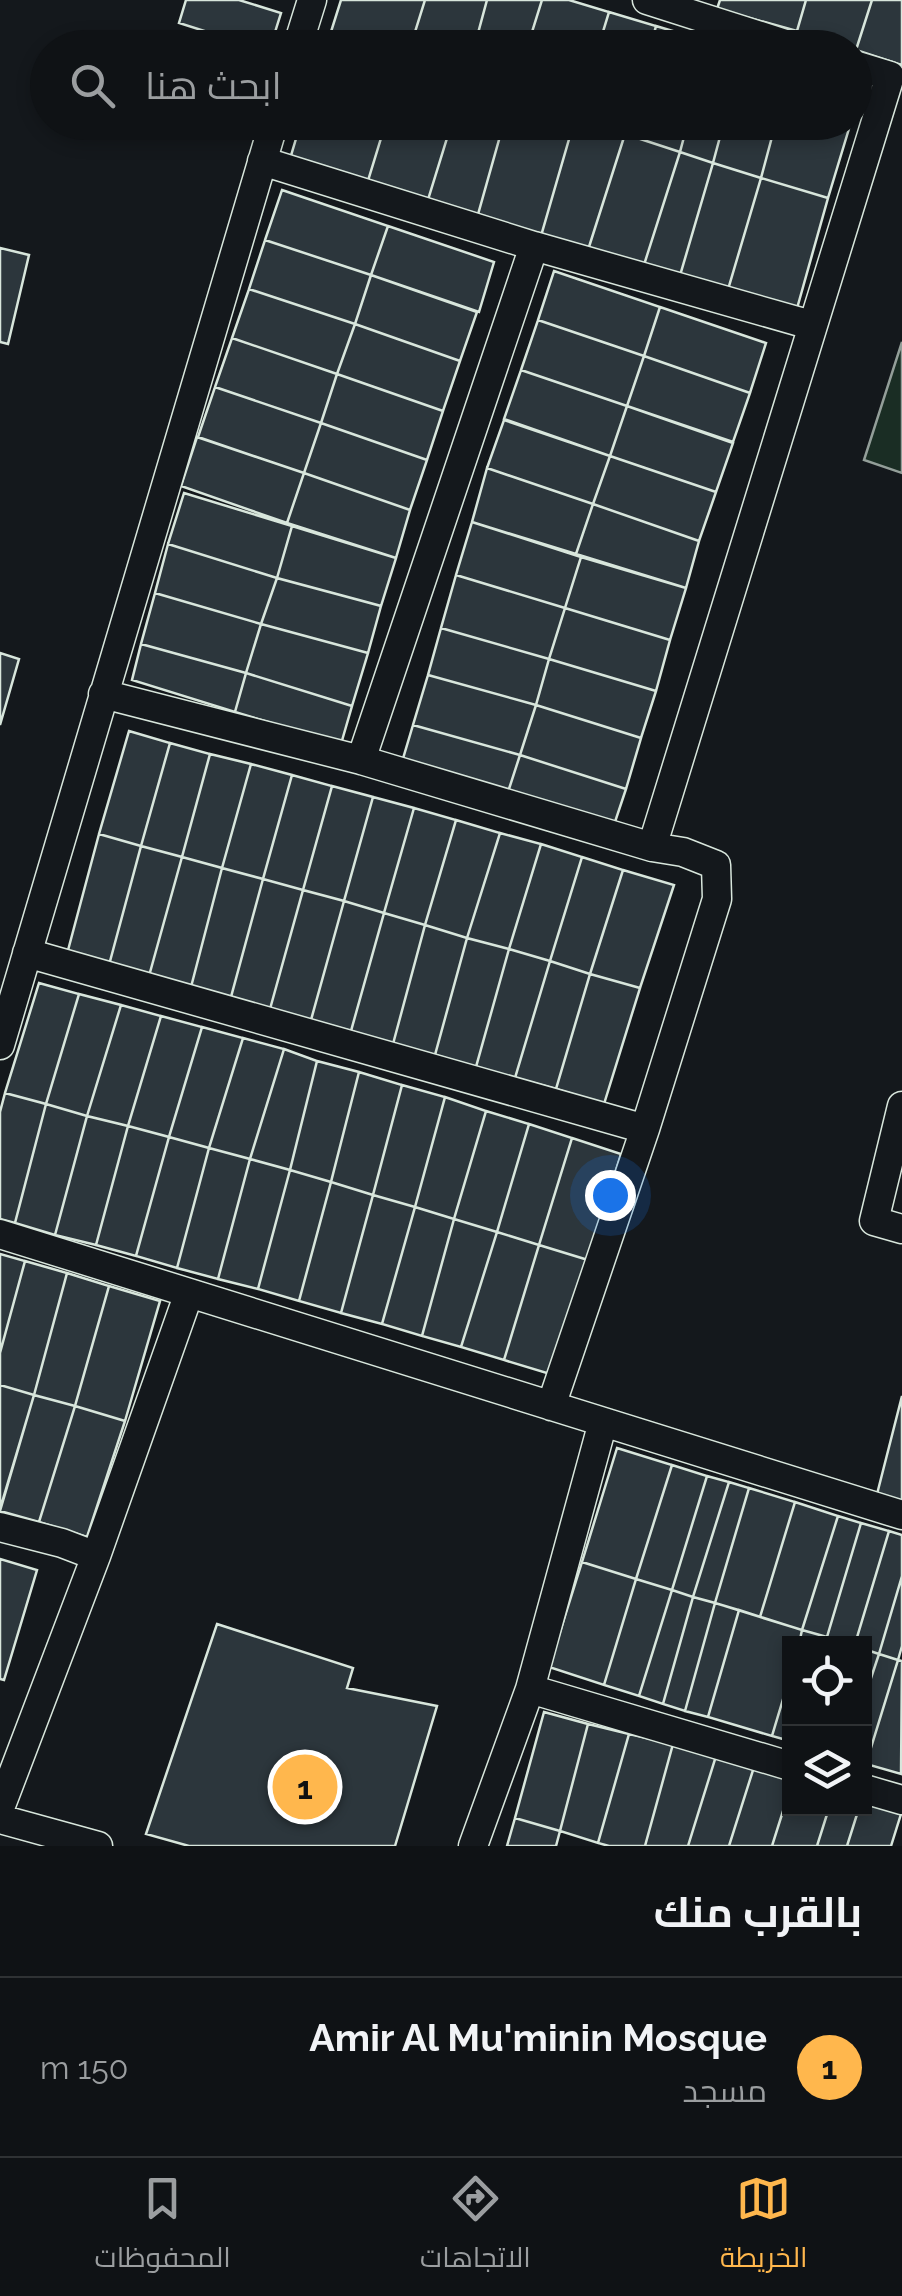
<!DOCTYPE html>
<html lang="ar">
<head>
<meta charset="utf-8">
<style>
	:root { --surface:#0f1215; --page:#181b1e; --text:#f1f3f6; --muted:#9b9ea0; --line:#2f3234; --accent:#ffb74d }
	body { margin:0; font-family:Raleway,Cairo,sans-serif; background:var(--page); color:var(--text); direction:rtl }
	.controls { position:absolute; right:30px; bottom:30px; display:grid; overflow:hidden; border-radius:0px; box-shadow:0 5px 15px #0003 }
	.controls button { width:90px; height:90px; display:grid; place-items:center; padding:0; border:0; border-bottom:2px solid var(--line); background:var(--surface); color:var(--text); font:50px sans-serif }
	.you { position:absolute; left:610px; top:1195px; width:35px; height:35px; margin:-25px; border:8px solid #fff; border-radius:50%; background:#1a73e8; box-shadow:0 0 0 15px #1a73e833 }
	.badge { display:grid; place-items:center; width:65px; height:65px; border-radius:50%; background:var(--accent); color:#111; font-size:32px; font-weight:700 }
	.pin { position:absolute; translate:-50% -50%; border:5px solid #fff; box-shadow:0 2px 10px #0006 }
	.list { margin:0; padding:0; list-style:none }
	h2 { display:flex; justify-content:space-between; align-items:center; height:130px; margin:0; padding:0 40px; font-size:42px }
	h2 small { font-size:32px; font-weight:400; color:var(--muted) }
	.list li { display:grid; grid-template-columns:65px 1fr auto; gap:30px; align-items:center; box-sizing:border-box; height:180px; padding:0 40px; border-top:2px solid var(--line) }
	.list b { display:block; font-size:38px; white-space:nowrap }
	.list p { margin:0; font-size:32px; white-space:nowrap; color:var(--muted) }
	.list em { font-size:32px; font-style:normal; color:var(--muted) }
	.icon { flex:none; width:55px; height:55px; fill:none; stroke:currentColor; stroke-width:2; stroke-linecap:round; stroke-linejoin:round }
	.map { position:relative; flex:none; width:902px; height:1846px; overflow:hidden; direction:ltr }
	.search { position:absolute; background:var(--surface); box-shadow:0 5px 15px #0003; left:30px; right:30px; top:30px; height:110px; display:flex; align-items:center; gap:25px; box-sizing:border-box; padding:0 35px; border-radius:55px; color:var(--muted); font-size:38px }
	.sheet { height:310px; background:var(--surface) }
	nav { display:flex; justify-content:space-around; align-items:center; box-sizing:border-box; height:140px; border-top:2px solid var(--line); background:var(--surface); font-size:28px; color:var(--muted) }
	nav a { display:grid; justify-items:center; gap:5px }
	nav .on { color:var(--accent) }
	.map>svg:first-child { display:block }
	.green { fill:#1a2d24; stroke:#939e99; stroke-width:2.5 }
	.building { fill:#2c363c; stroke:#d8e6dc; stroke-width:2.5 }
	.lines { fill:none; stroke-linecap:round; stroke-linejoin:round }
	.street-casing { stroke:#d8e6dc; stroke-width:31 }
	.street { stroke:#14181c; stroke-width:28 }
</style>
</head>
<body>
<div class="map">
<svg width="902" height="1846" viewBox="0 0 902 1846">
	<rect width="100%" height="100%" fill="#14181c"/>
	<!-- green -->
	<path class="green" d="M902,342V473L864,460Z"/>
	<!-- building -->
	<path class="building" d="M186,0H239L281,13L270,48H258L179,23Z
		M341,0H425L410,48H355L329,38Z
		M425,0H487L474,48H410Z
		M487,0H542L527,48H474Z
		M542,0H569L609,12L598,48H527Z
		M720,0H806L797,31L717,9Z
		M806,0H872L856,50L854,48H847L797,31Z
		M872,0H902V65L856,50Z
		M609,12L656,26L650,48H598Z
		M656,26L710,42L708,48H650Z
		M301,122H386L367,184L290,159Z
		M386,122H452L427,203L367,184Z
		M452,122H504L477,218L427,203Z
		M504,122H574L541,236L477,218Z
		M574,122H588L625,134L588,250L541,236Z
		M628,122H688L680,152L625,134Z
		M688,122H724L713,163L680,152Z
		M724,122H776L761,178L713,163Z
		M776,122H851L828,198L761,178Z
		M625,134L680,152L643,268L588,250Z
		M680,152L713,163L679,279L643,268Z
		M713,163L761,178L727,293L679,279Z
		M761,178L828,198L796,312L727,293Z
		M282,190L388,226L371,275L265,240Z
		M388,226L494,262L479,312L371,275Z
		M265,240L371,275L355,324L249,289Z
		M0,248L29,255L8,344L0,342Z
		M554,271L660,307L644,356L538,320Z
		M371,275L477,312L460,361L355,324Z
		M249,289L355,324L337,374L232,338Z
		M660,307L766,343L750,393L644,356Z
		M538,320L644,356L627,406L521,370Z
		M355,324L460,361L443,411L337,374Z
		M232,338L337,374L321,423L215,387Z
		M644,356L750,393L733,442L627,406Z
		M521,370L627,406L610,456L504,419Z
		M337,374L443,411L427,460L321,423Z
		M215,387L321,423L304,473L198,437Z
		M627,406L733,443L716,492L610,456Z
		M504,420L610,456L593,504L487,468Z
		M321,423L427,460L410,510L304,473Z
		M197,437L304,473L287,523L181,486Z
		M610,456L716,492L699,541L593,504Z
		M487,468L593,504L576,554L472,522Z
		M304,473L410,510L396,558L287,523Z
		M184,493L292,526L277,578L168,544Z
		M593,504L699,541L686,588L576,554Z
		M472,522L581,557L565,608L456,575Z
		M292,526L396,558L381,606L277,578Z
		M168,544L277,578L261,624L155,593Z
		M581,557L686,588L670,640L565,608Z
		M456,575L565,608L549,659L441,628Z
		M277,578L381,606L368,653L261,624Z
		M155,593L261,624L246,673L141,644Z
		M565,608L670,640L656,691L549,659Z
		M261,624L368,653L352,706L246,673Z
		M441,628L549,659L536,705L428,675Z
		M141,644L246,673L235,712L132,680Z
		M0,653L19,659L0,725Z
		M549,659L656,691L641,738L536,705Z
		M246,673L352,706L341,744L235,712Z
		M428,675L536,705L520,755L413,725Z
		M536,705L641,738L626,789L520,755Z
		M413,725L520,755L508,792L402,762Z
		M129,731L170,743L141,846L99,834Z
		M170,743L210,754L182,857L141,846Z
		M210,754L251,764L222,868L182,857Z
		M520,755L626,789L614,825L508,792Z
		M251,764L292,775L263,879L222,868Z
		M292,775L332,786L303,890L263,879Z
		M332,786L373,797L344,901L303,890Z
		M373,797L414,808L384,913L344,901Z
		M414,808L456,820L425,925L384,913Z
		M456,820L500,833L467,938L425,925Z
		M500,833L541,844L509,949L467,938Z
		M99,834L141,846L109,965L67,954Z
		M541,844L582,857L550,961L509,949Z
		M141,846L182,857L149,976L109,965Z
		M182,857L222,868L191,987L149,976Z
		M582,857L623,870L590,974L550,961Z
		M222,868L263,879L231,997L191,987Z
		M623,870L674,885L640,988L590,974Z
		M263,879L303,890L270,1009L231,997Z
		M303,890L344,901L311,1020L270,1009Z
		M344,901L384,913L351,1031L311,1020Z
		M384,913L425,925L393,1044L351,1031Z
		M425,925L467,938L435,1055L393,1044Z
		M467,938L509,949L476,1067L435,1055Z
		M509,949L550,961L515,1078L476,1067Z
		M550,961L590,974L556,1089L515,1078Z
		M590,974L640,988L604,1104L556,1089Z
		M39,983L79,994L46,1104L5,1093Z
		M79,994L121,1005L87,1116L46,1104Z
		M121,1005L161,1016L128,1126L87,1116Z
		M161,1016L202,1027L169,1137L128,1126Z
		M202,1027L243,1038L209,1148L169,1137Z
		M243,1038L284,1049L250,1159L209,1148Z
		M284,1049L317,1061L290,1170L250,1159Z
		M317,1061L359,1072L331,1182L290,1170Z
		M359,1072L402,1085L373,1195L331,1182Z
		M402,1085L445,1097L415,1207L373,1195Z
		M5,1093L46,1104L15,1223L0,1219V1112Z
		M445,1097L486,1111L454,1219L415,1207Z
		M46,1104L87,1116L55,1235L15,1223Z
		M486,1111L529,1124L497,1232L454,1219Z
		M87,1116L128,1126L96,1245L55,1235Z
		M529,1124L572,1138L539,1245L497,1232Z
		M128,1126L169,1137L136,1256L96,1245Z
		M169,1137L209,1148L177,1268L136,1256Z
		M572,1138L621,1154L588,1260L539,1245Z
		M209,1148L250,1159L218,1279L177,1268Z
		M250,1159L290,1170L258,1289L218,1279Z
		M290,1170L331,1182L299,1301L258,1289Z
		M331,1182L373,1195L341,1313L299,1301Z
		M373,1195L415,1207L382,1324L341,1313Z
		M415,1207L454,1219L422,1336L382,1324Z
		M454,1219L497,1232L461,1347L422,1336Z
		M497,1232L539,1245L504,1360L461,1347Z
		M539,1245L588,1260L550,1374L504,1360Z
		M0,1254L25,1261L0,1353Z
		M25,1261L67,1273L34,1395L0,1385V1353Z
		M67,1273L109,1286L75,1406L34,1395Z
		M109,1286L160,1301L125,1421L75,1406Z
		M0,1385L34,1395L0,1509Z
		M34,1395L75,1406L39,1522L0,1511Z
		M902,1396V1509L875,1502Z
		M75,1406L125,1421L87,1537L39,1522Z
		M617,1448L672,1465L636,1579L582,1562Z
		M672,1465L707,1476L672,1590L636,1579Z
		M707,1476L729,1482L693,1597L672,1590Z
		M729,1482L749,1488L715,1603L693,1597Z
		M749,1488L795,1502L760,1617L715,1603Z
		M795,1502L838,1516L802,1630L760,1617Z
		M838,1516L861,1523L827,1637L802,1630Z
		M861,1523L889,1531L855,1644H846L827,1637Z
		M889,1531L902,1535V1576L879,1654L864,1649V1644H855Z
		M0,1559L37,1570L4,1680L0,1679Z
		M582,1562L636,1579L604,1685L549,1667Z
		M902,1576V1646L898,1660L879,1654Z
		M636,1579L672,1590L639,1696L604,1685Z
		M672,1590L693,1597L663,1704L639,1696Z
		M693,1597L715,1603L685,1711L663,1704Z
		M715,1603L739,1610L708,1717L685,1711Z
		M739,1610L802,1630L799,1644H790V1676L772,1736L708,1717Z
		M217,1624L353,1668L347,1688L437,1706L395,1846H189L146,1834Z
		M802,1630L827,1637L825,1644H799Z
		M864,1649L879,1654L864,1699Z
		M879,1654L898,1660L866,1764L864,1699Z
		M898,1660L902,1661L901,1774L866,1764Z
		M790,1676V1741L772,1736Z
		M544,1712L588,1724L560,1831L515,1818Z
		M588,1724L629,1734L598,1843L560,1831Z
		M629,1734L673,1744L645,1846H609L598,1843Z
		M673,1744L716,1756L688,1846H645Z
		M716,1756L754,1767L729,1846H688Z
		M754,1767L790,1778V1789L772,1846H729Z
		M790,1789V1808H829L817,1846H772Z
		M864,1802L901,1814L891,1846H847L859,1808H864Z
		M829,1808H859L847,1846H817Z
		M515,1818L560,1831L556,1846H507Z"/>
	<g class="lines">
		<!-- street casing -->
		<g class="street-casing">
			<path id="street" d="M647,0L798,48
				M297,48L312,0
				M262,161L534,246L811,325
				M103,694L361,760L652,847L683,852L716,865L717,899L645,1129L551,1406
				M361,760L534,246
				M652,847L890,76L854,65
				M27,953L645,1129
				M0,1045L274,122
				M902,1106L874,1221L902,1229
				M0,1234L902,1515
				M0,1527L62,1543L96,1556
				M530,1689L790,1766
				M864,1789L902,1800
				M0,1808L96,1556L189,1293
				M0,1819L98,1846
				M473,1846L530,1689L603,1422"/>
		</g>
		<!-- street -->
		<use href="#street" class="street"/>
	</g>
</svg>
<div class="controls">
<button><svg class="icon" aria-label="locate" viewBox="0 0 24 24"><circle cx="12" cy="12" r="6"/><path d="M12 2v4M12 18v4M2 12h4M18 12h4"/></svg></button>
<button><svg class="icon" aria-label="layers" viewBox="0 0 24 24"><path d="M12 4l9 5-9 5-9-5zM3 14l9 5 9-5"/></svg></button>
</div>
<div class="you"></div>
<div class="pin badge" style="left:305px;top:1787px">1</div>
<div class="search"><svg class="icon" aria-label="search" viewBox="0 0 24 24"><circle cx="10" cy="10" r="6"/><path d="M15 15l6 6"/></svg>ابحث هنا</div>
</div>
<section class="sheet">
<h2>بالقرب منك<small></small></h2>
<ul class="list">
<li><span class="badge">1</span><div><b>Amir Al Mu'minin Mosque</b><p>مسجد</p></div><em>150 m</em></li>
</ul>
</section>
<nav>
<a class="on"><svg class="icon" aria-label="map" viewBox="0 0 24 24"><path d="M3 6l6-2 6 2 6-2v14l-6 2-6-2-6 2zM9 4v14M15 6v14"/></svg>الخريطة</a>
<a><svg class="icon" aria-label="directions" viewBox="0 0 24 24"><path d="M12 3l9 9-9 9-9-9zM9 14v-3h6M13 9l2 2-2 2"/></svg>الاتجاهات</a>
<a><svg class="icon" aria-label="saved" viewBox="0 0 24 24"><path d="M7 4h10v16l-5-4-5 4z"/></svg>المحفوظات</a>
</nav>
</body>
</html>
